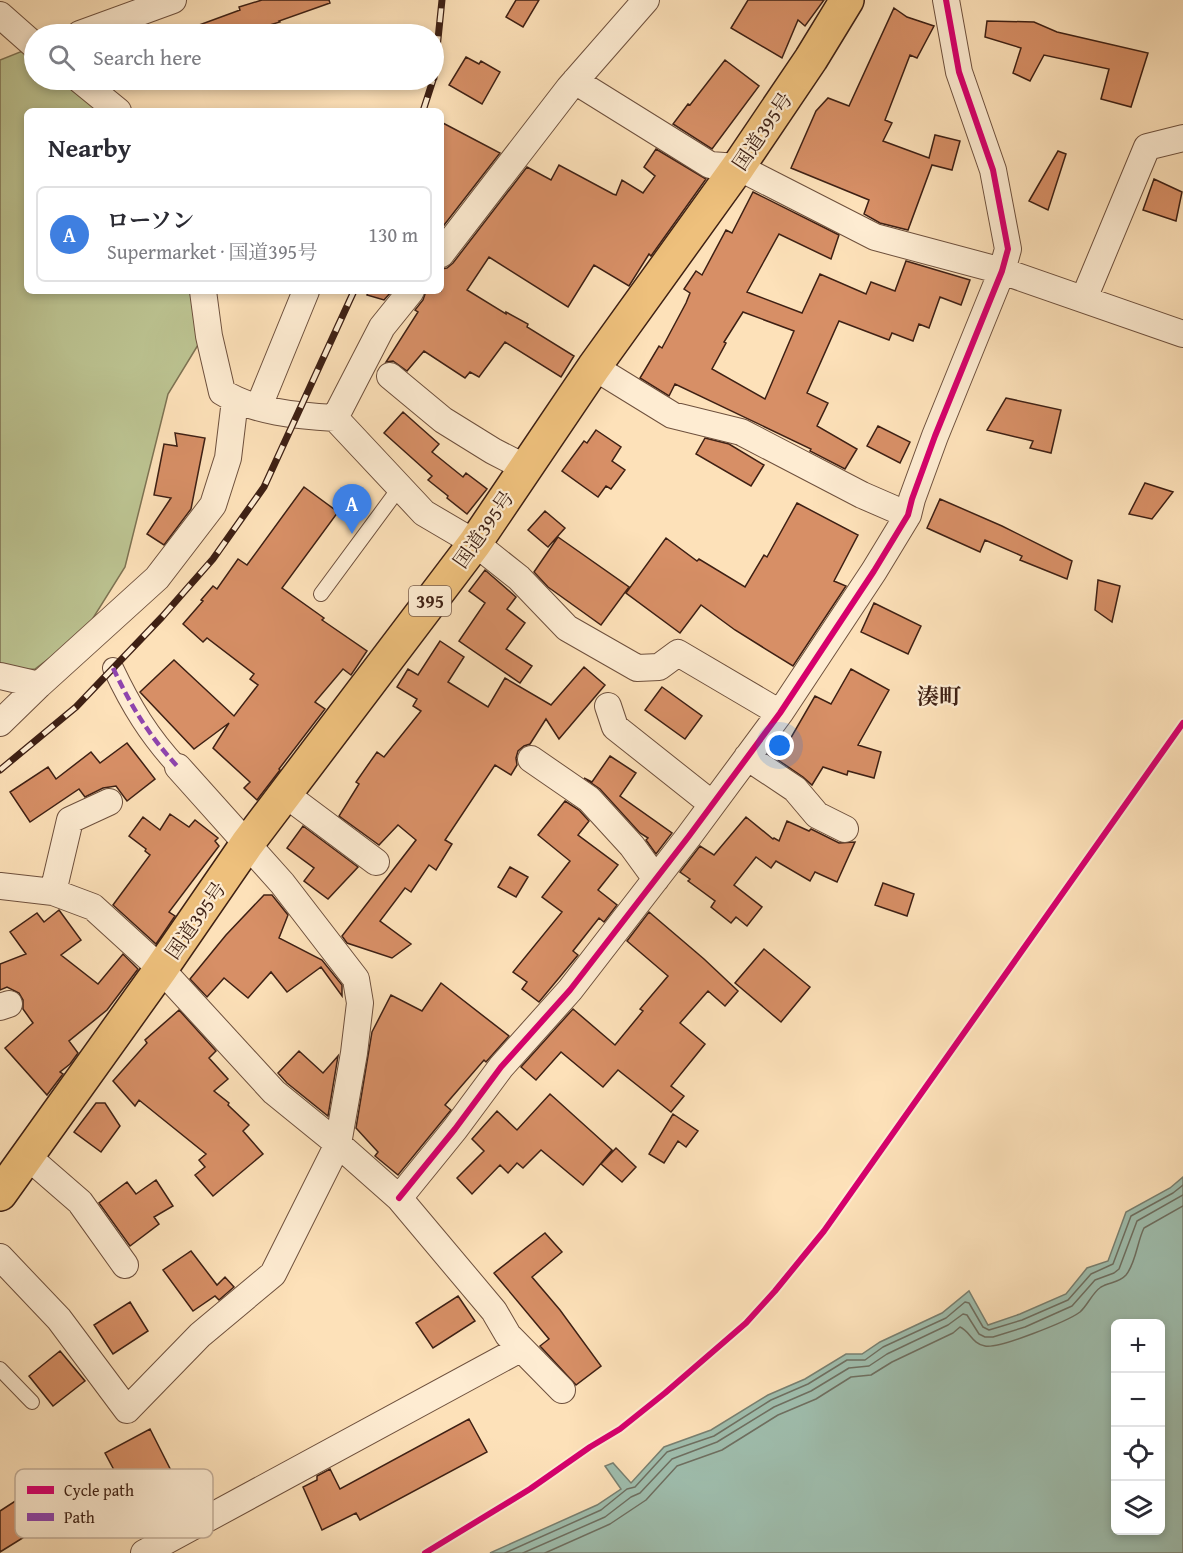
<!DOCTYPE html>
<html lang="en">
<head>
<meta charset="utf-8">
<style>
	:root { --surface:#fff; --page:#f2f2f3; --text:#2b2b33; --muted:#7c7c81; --line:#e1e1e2; --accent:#8f2418 }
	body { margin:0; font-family:"Gentium Book Plus","Noto Serif JP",serif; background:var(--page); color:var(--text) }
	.controls { position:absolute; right:18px; bottom:18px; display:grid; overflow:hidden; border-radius:9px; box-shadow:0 3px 9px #0003 }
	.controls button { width:54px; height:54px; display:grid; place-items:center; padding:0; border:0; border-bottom:2px solid var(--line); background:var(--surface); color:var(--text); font:30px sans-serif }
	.you { position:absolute; left:780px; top:746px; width:21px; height:21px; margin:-15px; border:4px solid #fff; border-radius:50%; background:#1a73e8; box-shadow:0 0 0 9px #1a73e833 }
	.badge { display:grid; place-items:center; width:39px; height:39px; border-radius:50%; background:var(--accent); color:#fff; font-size:20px; font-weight:700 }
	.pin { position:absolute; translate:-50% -50px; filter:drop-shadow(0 2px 3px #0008) }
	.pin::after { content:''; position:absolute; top:32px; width:21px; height:18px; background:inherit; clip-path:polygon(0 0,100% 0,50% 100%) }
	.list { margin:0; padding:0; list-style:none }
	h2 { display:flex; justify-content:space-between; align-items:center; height:78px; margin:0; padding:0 24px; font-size:26px }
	h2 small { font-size:20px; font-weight:400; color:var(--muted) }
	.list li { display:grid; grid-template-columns:39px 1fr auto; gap:18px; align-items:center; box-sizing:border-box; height:96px; margin:0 12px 12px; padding:0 12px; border:2px solid var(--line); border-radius:9px }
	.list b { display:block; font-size:22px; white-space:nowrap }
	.list p { margin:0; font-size:20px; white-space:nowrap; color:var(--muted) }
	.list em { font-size:20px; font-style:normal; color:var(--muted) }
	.icon { flex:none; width:33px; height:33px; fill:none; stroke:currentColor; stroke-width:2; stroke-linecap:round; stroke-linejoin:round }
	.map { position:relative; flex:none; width:1183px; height:1553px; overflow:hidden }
	.search { position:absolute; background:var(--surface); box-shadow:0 3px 9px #0003; left:24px; top:24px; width:420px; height:66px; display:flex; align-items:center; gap:15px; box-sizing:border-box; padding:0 21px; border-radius:33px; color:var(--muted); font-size:22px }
	.panel { position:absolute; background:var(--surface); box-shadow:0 3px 9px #0003; left:24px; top:108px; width:420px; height:186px; border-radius:9px }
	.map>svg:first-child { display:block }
	.green { fill:#bcc391; stroke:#7d7252; stroke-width:1.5 }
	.water { fill:#9fbeae; stroke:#787f70; stroke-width:1.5; fill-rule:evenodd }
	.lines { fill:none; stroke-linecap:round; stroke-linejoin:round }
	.shore { stroke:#6e6f61; stroke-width:1.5 }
	.building { fill:#d78f66; stroke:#3e2014; stroke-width:1.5; fill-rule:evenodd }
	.service-casing { stroke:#6e503d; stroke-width:16 }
	.pedestrian-casing { stroke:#6e503d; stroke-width:22 }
	.minor-casing { stroke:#6e503d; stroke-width:28 }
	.trunk-casing { stroke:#3e2014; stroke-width:36 }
	.service { stroke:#feecd2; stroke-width:14 }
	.pedestrian { stroke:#feecd2; stroke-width:20 }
	.minor { stroke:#feecd2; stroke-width:26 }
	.trunk { stroke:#eec07c; stroke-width:33 }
	.rail-casing { stroke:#3e2014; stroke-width:7 }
	.rail { stroke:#feecd2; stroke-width:4.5; stroke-dasharray:14; stroke-linecap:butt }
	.quiet { stroke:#8e44ad; stroke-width:4.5; stroke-dasharray:9 4.5; stroke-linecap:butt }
	.cycleway-casing { stroke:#feecd2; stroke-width:10 }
	.cycleway { stroke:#d6006c; stroke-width:6 }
	.labels { text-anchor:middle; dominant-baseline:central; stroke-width:4.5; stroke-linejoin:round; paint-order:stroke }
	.shield { fill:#feecd2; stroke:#785d4d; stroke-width:1.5 }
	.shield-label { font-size:18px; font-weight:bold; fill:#3e2014 }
	.street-label { font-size:20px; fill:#3e2014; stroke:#feecd2 }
	.quarter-label { font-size:22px; font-weight:bold; fill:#3e2014; stroke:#feecd2 }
	.key { fill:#feecd2; stroke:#c4af99; stroke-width:1.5 }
	.key-label { font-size:16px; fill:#3e2014 }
</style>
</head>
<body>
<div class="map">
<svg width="1183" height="1553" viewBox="0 0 1183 1553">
	<rect width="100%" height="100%" fill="#fde1b9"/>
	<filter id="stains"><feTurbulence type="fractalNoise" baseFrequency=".00333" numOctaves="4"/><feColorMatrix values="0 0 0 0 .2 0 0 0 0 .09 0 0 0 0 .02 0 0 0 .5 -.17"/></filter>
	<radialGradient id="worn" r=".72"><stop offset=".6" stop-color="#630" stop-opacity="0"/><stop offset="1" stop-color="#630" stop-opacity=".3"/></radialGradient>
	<!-- green -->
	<path class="green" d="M25,50L34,57V80H63L102,111H27V291H199L198,345L168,394L125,567L85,631L35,669L0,672V60Z"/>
	<!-- water -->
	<path class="water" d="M1183,1177V1553H490L597,1505L621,1489L605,1466L613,1463L631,1483L664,1447L711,1430L768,1395L805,1379L846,1354H862L880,1342L942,1313L969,1291L988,1325L1020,1314L1066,1294L1087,1268L1108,1261L1126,1212L1170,1188ZM1116,1324H1160V1530H1116Z"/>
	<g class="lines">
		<!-- shore -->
		<path class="shore" d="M505,1553L601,1510L627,1489L635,1487L667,1452L714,1436L771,1400L808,1384L847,1360H865L883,1347L946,1318L965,1302L969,1303L983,1327L989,1330L1022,1320L1068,1300L1091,1274L1113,1264L1131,1216L1173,1193L1183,1185
			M523,1553L605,1517L631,1497L640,1493L672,1459L717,1442L774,1407L811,1391L849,1368L869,1366L887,1354L948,1325L963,1314L967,1315L979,1334L985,1337H993L1025,1327L1072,1306L1095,1280L1114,1273L1119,1269L1137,1221L1183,1195
			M545,1553L610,1524L646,1500L677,1466L722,1450L778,1415L816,1399L851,1377L871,1375L892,1362L953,1333L960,1327C970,1331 972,1344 985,1346C999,1349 1068,1321 1080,1312C1088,1305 1092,1293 1101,1287C1109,1282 1119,1283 1126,1275C1136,1263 1137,1242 1144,1228L1183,1206"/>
	</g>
	<!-- building -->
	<path class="building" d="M262,0H329L330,3L279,21L280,22L238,34H180V32L240,10L239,7Z
		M516,0H539L523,27L506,17Z
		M748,0H824L805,26L798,20L782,58L731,28Z
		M894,8L907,17L934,26L917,58L910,55L885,120L892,123L883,141L929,158L935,135L960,141L952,170L932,165L908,230L880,223L864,214L869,200L791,168L816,111L828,98L849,106Z
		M987,21L1034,22L1057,32L1148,53L1131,107L1101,99L1109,69L1044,55L1030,81L1013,73L1021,48L985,37Z
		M466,57L479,64L481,61L500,72L482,104L449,85Z
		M725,60L759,86L712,149L673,124L688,104L690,105Z
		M441,122L500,153L441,229Z
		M656,149L706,179L651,256L649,254L629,286L594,265L568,307L489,257L467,290L506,314V312L528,324L527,327L574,356L561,377L505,342L479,377L470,372L465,378L424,351L407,371L393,361L386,362L418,312L415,310L423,300L426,291H441V269L447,268L453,263L527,167L551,180L559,165L613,194L616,195L622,180L643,193L655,176L644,167Z
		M1058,151L1066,154L1048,210L1029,201Z
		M1154,179L1182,192L1176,221L1143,210Z
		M753,192L839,235L831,259L779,234L747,292L802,313L820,274L866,294L871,282L895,291L906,261L970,280L961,305L940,297L929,328L919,324L913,341L892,333L889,340L839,321L807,393L828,403L817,426L857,449L845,469L810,451L811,449L675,384L669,396L640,378L659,346L662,348L686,303L690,293L684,289L696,271L702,275L726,230L732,233ZM743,312L794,331L765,399L712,369L726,343L724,342Z
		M368,291H392L384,300L367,295Z
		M1006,398L1061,410L1051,453L1030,448L1033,441L987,430Z
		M403,412L439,444L432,452L463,477L466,473L487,489L467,514L447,498L448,496L428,480L432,476L384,433Z
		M878,426L910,442L900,463L867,446Z
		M596,430L621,447L612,461L625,470L611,489L606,486L598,497L562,471L584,441L587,443Z
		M175,433L205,438L191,509L164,545L147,534L171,498L154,495L164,444L177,446Z
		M705,438L729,444L764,465L751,486L696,454Z
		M1145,483L1173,492L1152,519L1129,514Z
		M304,487L338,512L282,588L324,618L322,620L367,651L351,675L343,669L315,702L325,709L279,769L280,770L257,800L244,788L250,782L213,748L229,723L194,749L140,692L174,660L234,716L258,685L250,679L254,674L207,638L203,642L183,624L203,601L201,600L213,586L217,589L238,559L247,565Z
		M940,499L1002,526L1072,561L1067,579L1020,560L1022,556L985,540L980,552L927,528Z
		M797,503L858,535L834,581L846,586L793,666L735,630L701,605L680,633L626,593L666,538L697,561L699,559L745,587L764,555L767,557Z
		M545,511L565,528L548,547L528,530Z
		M558,537L629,587L601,625L548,587L534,572Z
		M485,570L516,597L507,609L525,623L506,649L532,666L520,683L459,641L485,603L469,591Z
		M1098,580L1120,586L1112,622L1095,610Z
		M874,603L921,626L908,654L861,632Z
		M440,641L464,657L448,682L488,707L505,678L551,705L584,667L605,685L559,739L546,719L530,744L524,746L518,751L516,758L517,765L511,775L495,765L445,840L452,844L436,870L429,865L411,892L405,888L380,921L411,944L392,958L347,943L342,936L416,840L398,825L379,845L339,816L359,784L356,782L377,752L384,757L421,711L413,706L417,699L397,687L408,669L418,675Z
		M851,669L889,690L858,745L881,752L874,778L848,771L847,775L823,767L812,785L803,777L778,760L815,696L831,704Z
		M662,687L702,716L685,739L645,710Z
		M127,743L155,779L127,801L116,786L103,788L85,797L79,789L30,822L10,792L48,767L56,779L91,752L100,763Z
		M610,756L636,773L620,796L672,833L656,854L646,840L648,838L640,833L600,789L584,778L592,782Z
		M565,801L579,810L589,821L578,835L618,865L598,890L617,905L604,922L599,918L573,951L578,955L539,1002L522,989L527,982L513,972L562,912L542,897L570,861L538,835Z
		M170,814L189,827L195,820L218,838L215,841L219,846L169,912L175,916L156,944L113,905L150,855L145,851L146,849L129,836L143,817L160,830Z
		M746,817L773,839L774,838L779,841L787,821L809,831L811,829L839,843L855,842L837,882L815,872L810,881L776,861L771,868L756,857L734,885L762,907L747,926L736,917L731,923L711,907L715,901L688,881L690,879L680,872L700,846L714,855Z
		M303,826L358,867L328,899L304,881L314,868L287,848Z
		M510,867L528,877L516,897L498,887Z
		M883,883L914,894L907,916L875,905Z
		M264,895H272L288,915L279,938L322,960L342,985V996L321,967L287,992L271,972L248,998L224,978L207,997L190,979L226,935Z
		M59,910L81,940L61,955L98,984L123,954L138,969L107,1010L69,1041L78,1053L70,1064L60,1072L63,1074L47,1095L5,1048L33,1023L23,1009V1000L19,993L7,987L0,990V964L26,954L10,932L37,913L44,922Z
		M649,912L704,959L738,991L725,1006L708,991L680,1023L705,1044L671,1086L684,1096L671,1112L618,1070L603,1087L561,1052L536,1080L521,1067L573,1009L615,1045L643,1011L640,1009L668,976L627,941Z
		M764,949L810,987L781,1022L735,983Z
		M441,983L509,1036L486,1062L484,1060L445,1105L451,1110L398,1175L375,1156L378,1152L356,1128L372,1032L391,995L422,1011Z
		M179,1010L216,1051L209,1058L228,1079L214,1091L229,1103L228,1105L249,1125L243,1131L263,1154L213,1196L195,1175L205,1167L199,1160L206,1154L139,1100L135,1106L113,1081L147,1043L145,1040Z
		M299,1051L323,1073L338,1056L328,1116L287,1083L278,1073Z
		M550,1094L612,1150L583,1185L541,1150L523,1168L517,1163L508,1173L500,1165L472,1194L457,1178L484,1151L472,1139L497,1111L517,1130Z
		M96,1103H105L120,1126L101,1152L74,1132Z
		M673,1114L698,1131L686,1147L678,1141L664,1163L649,1154Z
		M616,1148L636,1167L622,1182L601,1164Z
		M156,1180L173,1206L154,1217L159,1224L130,1246L99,1203L127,1182L136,1194Z
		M545,1233L562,1252L532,1277L560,1310L601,1366L576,1385L540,1346L549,1339L494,1273Z
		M191,1251L217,1285L225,1277L234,1287L219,1300L215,1296L193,1311L163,1270Z
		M458,1296L475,1321L433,1348L416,1323Z
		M130,1302L148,1331L113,1354L94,1325Z
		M60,1351L85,1381L53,1406L29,1376Z
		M469,1419L487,1452L360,1520L356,1513L322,1530L303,1487L317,1480V1476L330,1469L340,1489Z
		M150,1429L191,1510L167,1524L148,1488L129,1498L105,1453Z
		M23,1496L42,1526L0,1552V1511Z"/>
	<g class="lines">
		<!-- service casing -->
		<g class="service-casing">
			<path id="service" d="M321,594L400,487
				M0,1369L32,1402"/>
		</g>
		<!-- pedestrian casing -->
		<g class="pedestrian-casing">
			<path id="pedestrian" d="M113,668C131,706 149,736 178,767"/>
		</g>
		<!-- minor casing -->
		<g class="minor-casing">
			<path id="minor" d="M0,15L34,45
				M80,34L173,0
				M80,80L118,111
				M575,81L710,165L738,167L875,237L1002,271L1183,334
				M441,254L569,88L646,0
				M203,291L209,336L222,392C253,412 299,416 335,418L424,513L475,543L519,578L567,628L637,668L659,667L678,653L780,713
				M1085,296L1147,147L1183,138
				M594,367L672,415L741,432L862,495L908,515
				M390,376L443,420L493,451L526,468
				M259,406L306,291
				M335,418L382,327L411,291
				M0,676L39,685L157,578L213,505L228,458L235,400
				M608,706L615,727L712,804
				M0,723L39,685
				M747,757L795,789L817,815L845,829
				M531,759L589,799L632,846L656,879
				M285,794L376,862
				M0,886L53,892L93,907L161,969L274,1092L338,1144L399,1198L494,1311L508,1335L562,1390
				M53,892L70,820L109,802
				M0,1007L9,1004
				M27,1156L80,1202L125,1265
				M399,1198L455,1129L501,1067L570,990L689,836L780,713L874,571L908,515L912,499L935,436L1002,271L1008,249L993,170L959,72L946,0
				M0,1257L59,1319L127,1410L200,1335L273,1274L338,1144L354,1053L360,1003L356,979L282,883L178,767
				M144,1553L520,1349"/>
		</g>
		<!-- trunk casing -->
		<g class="trunk-casing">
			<path id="trunk" d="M0,1194L161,969L247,844L475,543L594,367L738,167L811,59L847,0"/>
		</g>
		<!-- service -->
		<use href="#service" class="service"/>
		<!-- pedestrian -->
		<use href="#pedestrian" class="pedestrian"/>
		<!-- minor -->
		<use href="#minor" class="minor"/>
		<!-- trunk -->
		<use href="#trunk" class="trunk"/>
		<!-- rail casing -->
		<g class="rail-casing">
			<path id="rail" d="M434,78L442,0
				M423,111L433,80
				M0,770L76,707L162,617L213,559L264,487L354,291"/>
		</g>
		<!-- rail -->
		<use href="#rail" class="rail"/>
		<!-- quiet -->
		<path class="quiet" d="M113,668C131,706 149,736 178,767"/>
		<!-- cycleway casing -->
		<g class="cycleway-casing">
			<path id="cycleway" d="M399,1198L455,1129L501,1067L570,990L689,836L780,713L874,571L908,515L912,499L935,436L1002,271L1008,249L993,170L959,72L946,0
				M425,1553L530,1489L590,1447L620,1429L665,1393L746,1323L775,1291L824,1231L1183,723"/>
		</g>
		<!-- cycleway -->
		<use href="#cycleway" class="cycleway"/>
	</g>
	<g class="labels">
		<!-- shield labels -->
		<rect class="shield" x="409" y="586" width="42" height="30" rx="4.5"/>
		<g class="shield-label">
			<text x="430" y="601">395</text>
		</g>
		<!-- street labels -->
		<g class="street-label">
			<text transform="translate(762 131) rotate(-56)">国道395号</text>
			<text transform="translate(483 529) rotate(-55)">国道395号</text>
			<text transform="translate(195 920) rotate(-55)">国道395号</text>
		</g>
		<!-- quarter labels -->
		<g class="quarter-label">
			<text x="939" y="696">湊町</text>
		</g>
	</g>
	<!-- legend -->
	<rect x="15" y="1469" width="198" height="69" rx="9" class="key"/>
	<rect x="27" y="1486" width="27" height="8" fill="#d6006c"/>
	<rect x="27" y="1513" width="27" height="8" fill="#8e44ad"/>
	<g class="key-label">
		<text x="64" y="1496">Cycle path</text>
		<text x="64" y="1523">Path</text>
	</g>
	<rect width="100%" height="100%" filter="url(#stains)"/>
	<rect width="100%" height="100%" fill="url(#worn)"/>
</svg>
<div class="controls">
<button>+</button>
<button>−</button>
<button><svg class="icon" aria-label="locate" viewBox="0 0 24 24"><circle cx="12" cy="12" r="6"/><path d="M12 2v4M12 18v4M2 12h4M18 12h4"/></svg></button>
<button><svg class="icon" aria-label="layers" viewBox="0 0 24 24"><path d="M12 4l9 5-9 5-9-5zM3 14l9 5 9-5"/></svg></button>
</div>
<div class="you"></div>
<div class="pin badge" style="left:352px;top:534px;background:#3f7fe0">A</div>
<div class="search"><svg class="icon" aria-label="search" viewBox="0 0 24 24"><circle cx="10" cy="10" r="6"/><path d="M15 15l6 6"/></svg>Search here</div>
<section class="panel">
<h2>Nearby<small></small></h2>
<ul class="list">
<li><span class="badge" style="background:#3f7fe0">A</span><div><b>ローソン</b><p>Supermarket · 国道395号</p></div><em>130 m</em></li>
</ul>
</section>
</div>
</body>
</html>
